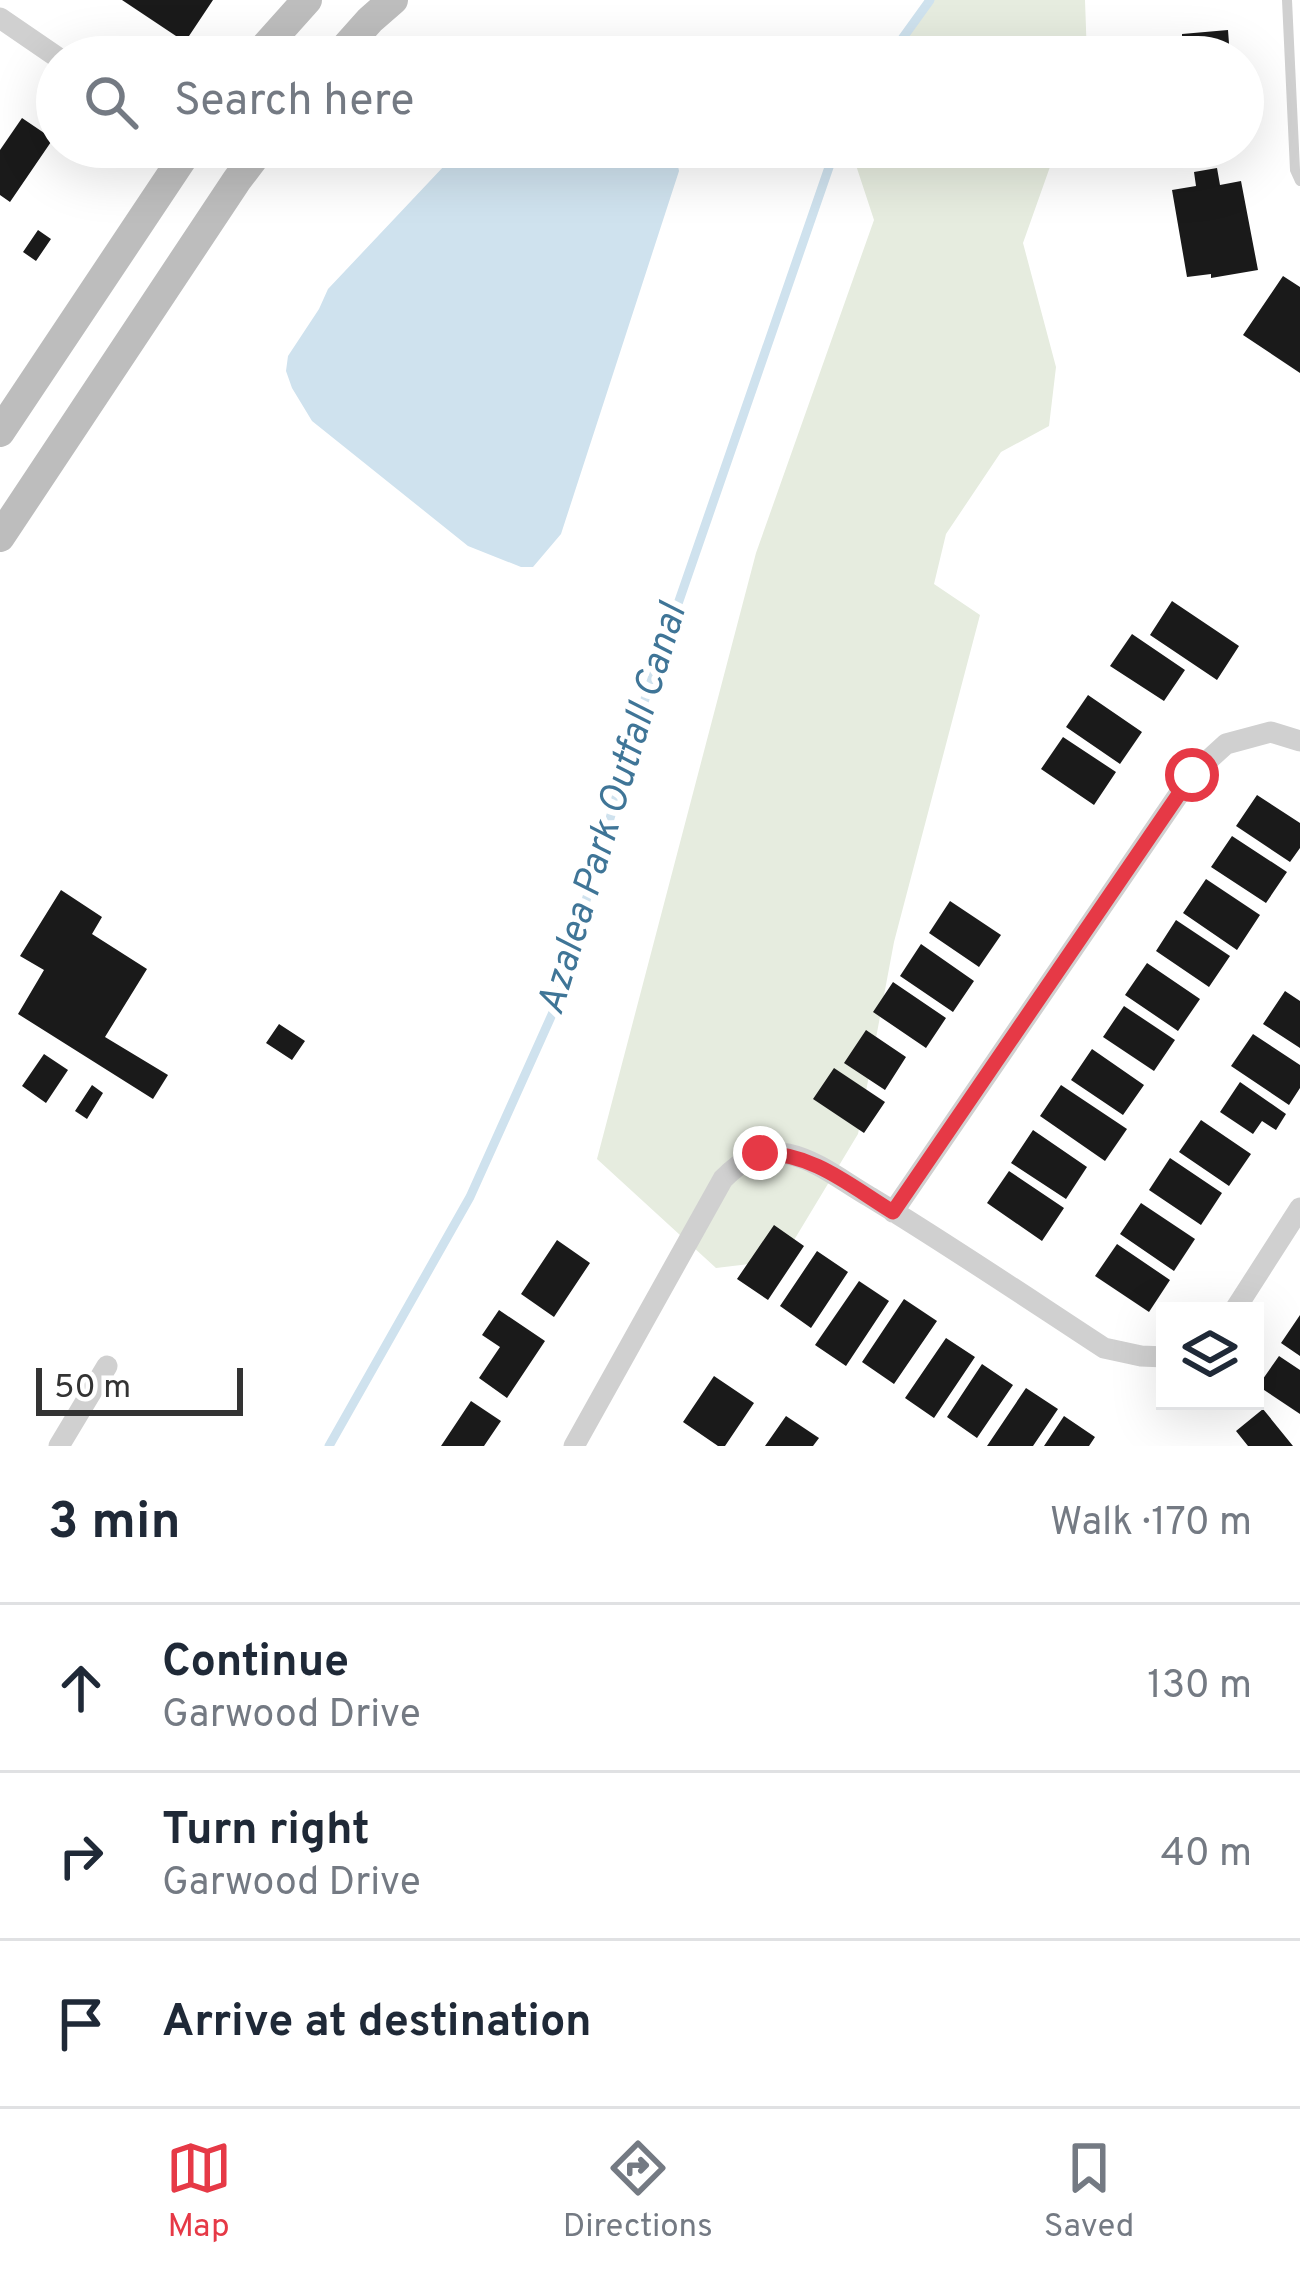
<!DOCTYPE html>
<html lang="en">
<head>
<meta charset="utf-8">
<style>
	:root { --surface:#fff; --page:#f6f6f7; --text:#1f2937; --muted:#747a83; --line:#e0e1e3; --accent:#e63946 }
	body { margin:0; font-family:Overpass,sans-serif; background:var(--page); color:var(--text) }
	.controls { position:absolute; right:36px; bottom:36px; display:grid; overflow:hidden; border-radius:0px; box-shadow:0 12px 48px #0002 }
	.controls button { width:108px; height:108px; display:grid; place-items:center; padding:0; border:0; border-bottom:3px solid var(--line); background:var(--surface); color:var(--text); font:60px sans-serif }
	.scale { position:absolute; left:36px; bottom:30px; width:207px; box-sizing:border-box; padding-left:12px; border:6px solid #333; border-top:0; font-size:33px; line-height:42px; white-space:nowrap; color:#333; -webkit-text-stroke:9px #fff; paint-order:stroke }
	.stop { position:absolute; width:36px; height:36px; margin:-27px; border:9px solid #e63946; border-radius:50%; background:#fff }
	.stop.end { background:#e63946; border-color:#fff; box-shadow:0 3px 12px #0008 }
	.list { margin:0; padding:0; list-style:none }
	h2 { display:flex; justify-content:space-between; align-items:center; height:156px; margin:0; padding:0 48px; font-size:51px }
	h2 small { font-size:39px; font-weight:400; color:var(--muted) }
	.list li { display:grid; grid-template-columns:78px 1fr auto; gap:36px; align-items:center; box-sizing:border-box; height:168px; padding:0 48px; border-top:3px solid var(--line) }
	.list b { display:block; font-size:45px; white-space:nowrap }
	.list p { margin:0; font-size:39px; white-space:nowrap; color:var(--muted) }
	.list em { font-size:39px; font-style:normal; color:var(--muted) }
	.icon { flex:none; width:66px; height:66px; fill:none; stroke:currentColor; stroke-width:2; stroke-linecap:round; stroke-linejoin:round }
	.map { position:relative; flex:none; width:1300px; height:1446px; overflow:hidden }
	.search { position:absolute; background:var(--surface); box-shadow:0 12px 48px #0002; left:36px; right:36px; top:36px; height:132px; display:flex; align-items:center; gap:30px; box-sizing:border-box; padding:0 42px; border-radius:66px; color:var(--muted); font-size:45px }
	.sheet { height:660px; background:var(--surface) }
	nav { display:flex; justify-content:space-around; align-items:center; box-sizing:border-box; height:168px; border-top:3px solid var(--line); background:var(--surface); font-size:33px; color:var(--muted) }
	nav a { display:grid; justify-items:center; gap:6px }
	nav .on { color:var(--accent) }
	.map>svg:first-child { display:block }
	.green { fill:#e6ecdf }
	.water { fill:#cfe2ee }
	.lines { fill:none; stroke-linecap:round; stroke-linejoin:round }
	.stream { stroke:#cfe2ee; stroke-width:9 }
	.building { fill:#1a1a1a }
	.service { stroke:#d0d0d0; stroke-width:10 }
	.minor { stroke:#d0d0d0; stroke-width:21 }
	.secondary { stroke:#bdbdbd; stroke-width:30 }
	.route { stroke:#e63946; stroke-width:15 }
	.labels { text-anchor:middle; dominant-baseline:central; stroke-width:12; stroke-linejoin:round; paint-order:stroke }
	.water-label { font-size:39px; font-style:italic; fill:#3f7597; stroke:#fff }
</style>
</head>
<body>
<div class="map">
<svg width="1300" height="1446" viewBox="0 0 1300 1446">
	<rect width="100%" height="100%" fill="#fff"/>
	<!-- green -->
	<path class="green" d="M925,0H1085L1087,57H887Z
		M850,147H1057L1023,243L1056,367L1049,426L1001,452L946,534L934,584L980,615L894,942L858,1134L782,1260L716,1268L597,1159L756,553L874,220Z"/>
	<!-- water -->
	<path class="water" d="M462,147H674L679,171L561,534L533,567H521L468,546L312,421L292,388L286,371L288,356L319,309L328,289Z"/>
	<g class="lines">
		<!-- stream -->
		<path class="stream" d="M889,57L930,0
			M329,1446L470,1197L554,1010L644,702L836,147"/>
	</g>
	<!-- building -->
	<path class="building" d="M122,0H213L185,42Z
		M1228,30L1230,57H1159L1158,44L1182,42V34Z
		M22,118L53,139L10,202L0,195V150Z
		M1217,168L1220,185L1241,181L1258,270L1211,278V274L1187,277L1172,190L1196,186L1194,172Z
		M38,230L51,239L36,261L23,252Z
		M1283,276L1300,287V373L1243,335Z
		M1172,601L1239,646L1217,680L1150,635Z
		M1132,634L1185,670L1164,701L1110,666Z
		M1088,695L1142,732L1120,764L1066,727Z
		M1063,737L1116,772L1094,805L1041,769Z
		M1257,795L1300,823V848L1290,862L1236,826Z
		M1232,836L1287,872L1266,903L1211,867Z
		M1206,879L1260,915L1237,950L1183,913Z
		M61,890L102,917L92,934L147,969L105,1037L168,1075L153,1099L18,1014L44,970L20,956Z
		M950,901L1001,935L979,967L929,933Z
		M1176,920L1230,956L1209,987L1156,951Z
		M921,944L974,981L953,1012L900,976Z
		M1147,963L1200,999L1178,1031L1125,995Z
		M893,982L946,1018L926,1048L873,1012Z
		M1285,991L1300,1001V1048L1263,1024Z
		M1124,1006L1175,1040L1154,1071L1103,1037Z
		M279,1024L305,1041L292,1060L266,1043Z
		M866,1030L906,1057L885,1090L844,1063Z
		M1253,1034L1300,1065V1088L1289,1105L1231,1066Z
		M1092,1049L1144,1085L1123,1115L1071,1080Z
		M44,1054L68,1070L46,1103L22,1086Z
		M834,1068L885,1102L864,1133L813,1099Z
		M1240,1082L1286,1114L1276,1130L1262,1121L1253,1134L1220,1112Z
		M92,1085L103,1093L87,1119L75,1111Z
		M1061,1085L1127,1129L1105,1161L1040,1116Z
		M1201,1120L1251,1154L1229,1186L1179,1152Z
		M1033,1130L1087,1167L1066,1199L1011,1163Z
		M1170,1158L1222,1193L1201,1225L1149,1190Z
		M1009,1171L1064,1208L1042,1241L987,1203Z
		M1141,1203L1195,1239L1174,1271L1120,1234Z
		M774,1225L804,1246L768,1300L737,1279Z
		M557,1240L590,1263L554,1317L521,1294Z
		M1117,1244L1170,1280L1149,1312L1095,1276Z
		M817,1251L848,1272L811,1328L780,1306Z
		M859,1281L889,1301L846,1366L815,1345Z
		M904,1299L937,1321L894,1384L862,1362Z
		M499,1310L545,1341L507,1398L479,1378L500,1347L482,1335Z
		M1300,1315V1356L1281,1343Z
		M946,1338L975,1357L934,1418L905,1398Z
		M1279,1356L1300,1370V1414L1258,1386Z
		M982,1364L1013,1385L977,1438L947,1417Z
		M714,1376L754,1403L725,1446H718L683,1422Z
		M1026,1388L1058,1409L1033,1446H987Z
		M471,1401L501,1421L484,1446H441Z
		M1263,1409L1293,1446H1248L1236,1431Z
		M786,1416L819,1438L813,1446H765Z
		M1064,1416L1095,1437L1089,1446H1044Z"/>
	<g class="lines">
		<!-- service -->
		<path class="service" d="M1287,0L1295,170L1300,181"/>
		<!-- minor -->
		<path class="minor" d="M0,18L57,57
			M893,1212L1192,775L1226,744L1271,732L1300,741
			M1234,1311L1300,1208
			M59,1446L107,1366
			M574,1446L723,1179C742,1160 760,1148 788,1154C817,1160 844,1182 870,1197C949,1245 1026,1297 1104,1348L1141,1356L1165,1357"/>
		<!-- secondary -->
		<path class="secondary" d="M256,57L307,0
			M337,57L370,20L393,0
			M0,432L190,147
			M0,537L237,180L262,147"/>
	</g>
	<g class="lines">
		<!-- route -->
		<path class="route" d="M760,1153C813,1153 849,1185 893,1212L1192,775"/>
	</g>
	<g class="labels">
		<!-- water labels -->
		<g class="water-label">
			<text transform="translate(614 810) rotate(-73)">Azalea Park Outfall Canal</text>
		</g>
	</g>
</svg>
<div class="controls">
<button><svg class="icon" aria-label="layers" viewBox="0 0 24 24"><path d="M12 4l9 5-9 5-9-5zM3 14l9 5 9-5"/></svg></button>
</div>
<div class="scale">50 m</div>
<div class="stop" style="left:1192px;top:775px"></div>
<div class="stop end" style="left:760px;top:1153px"></div>
<div class="search"><svg class="icon" aria-label="search" viewBox="0 0 24 24"><circle cx="10" cy="10" r="6"/><path d="M15 15l6 6"/></svg>Search here</div>
</div>
<section class="sheet">
<h2>3 min<small>Walk · 170 m</small></h2>
<ul class="list">
<li><svg class="icon" aria-label="ahead" viewBox="0 0 24 24"><path d="M12 20V5M6 11l6-6 6 6"/></svg><div><b>Continue</b><p>Garwood Drive</p></div><em>130 m</em></li>
<li><svg class="icon" aria-label="right" viewBox="0 0 24 24"><path d="M7 20v-9h11M14 6l5 5-5 5"/></svg><div><b>Turn right</b><p>Garwood Drive</p></div><em>40 m</em></li>
<li><svg class="icon" aria-label="arrive" viewBox="0 0 24 24"><path d="M6 21V4h12l-3 4 3 4H6"/></svg><div><b>Arrive at destination</b></div></li>
</ul>
</section>
<nav>
<a class="on"><svg class="icon" aria-label="map" viewBox="0 0 24 24"><path d="M3 6l6-2 6 2 6-2v14l-6 2-6-2-6 2zM9 4v14M15 6v14"/></svg>Map</a>
<a><svg class="icon" aria-label="directions" viewBox="0 0 24 24"><path d="M12 3l9 9-9 9-9-9zM9 14v-3h6M13 9l2 2-2 2"/></svg>Directions</a>
<a><svg class="icon" aria-label="saved" viewBox="0 0 24 24"><path d="M7 4h10v16l-5-4-5 4z"/></svg>Saved</a>
</nav>
</body>
</html>
